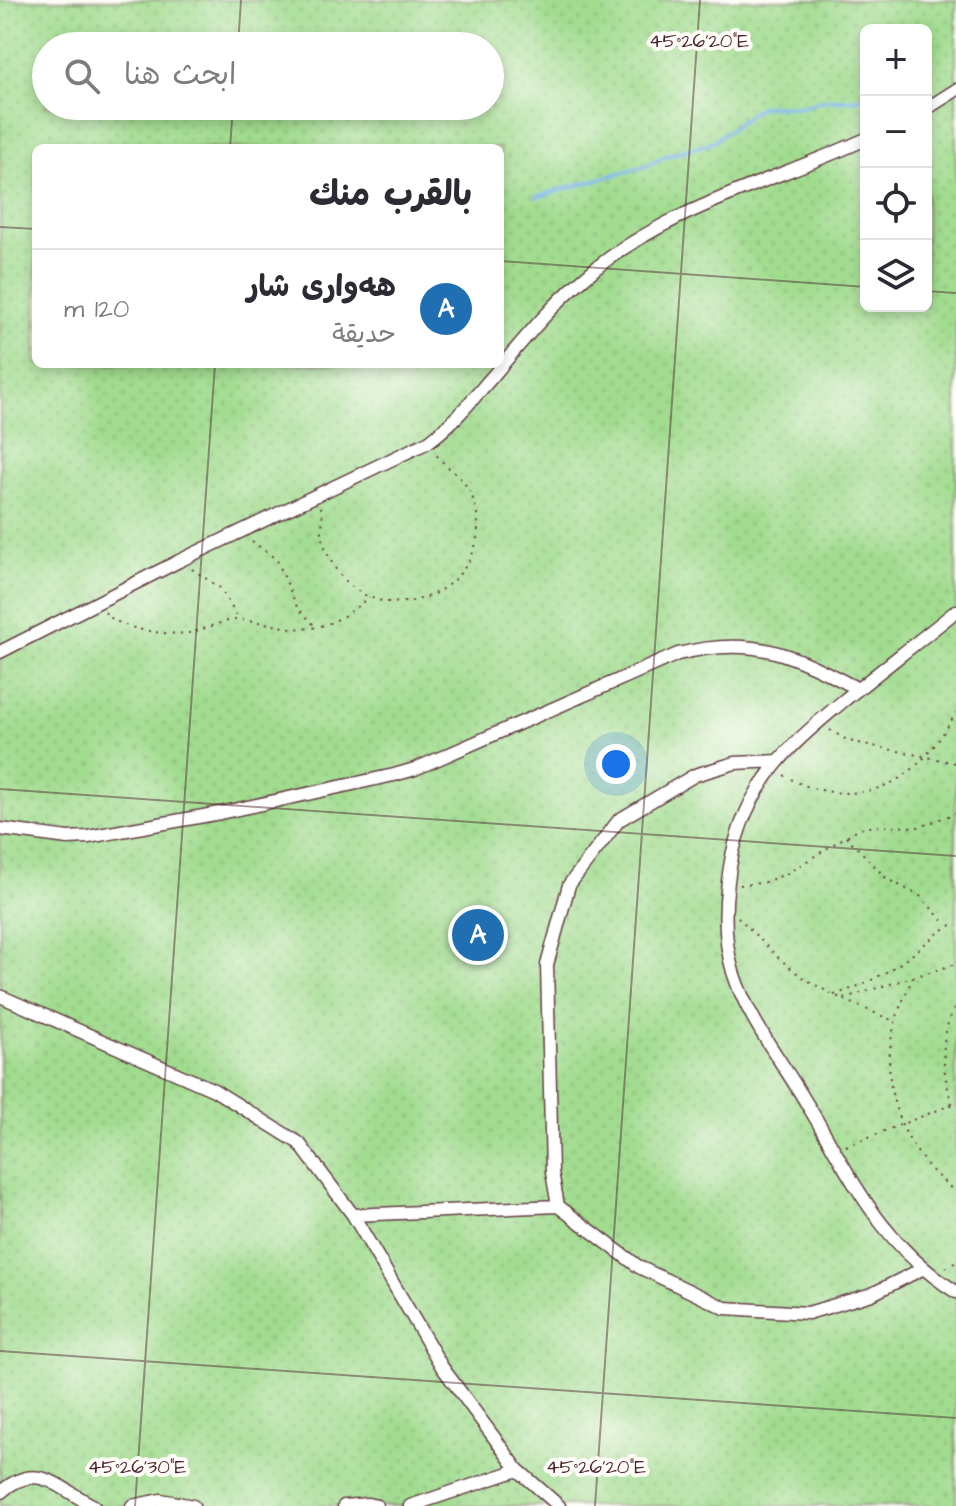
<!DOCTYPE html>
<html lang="ar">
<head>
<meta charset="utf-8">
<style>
	:root { --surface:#fff; --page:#f7f7f7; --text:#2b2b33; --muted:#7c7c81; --line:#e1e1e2; --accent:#1f6fb2 }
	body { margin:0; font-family:"Architects Daughter","Playpen Sans Arabic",sans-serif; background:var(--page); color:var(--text); direction:rtl }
	.controls { position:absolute; right:24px; top:24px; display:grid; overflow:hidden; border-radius:12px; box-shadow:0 4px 12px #0003 }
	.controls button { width:72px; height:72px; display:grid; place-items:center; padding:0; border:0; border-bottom:2px solid var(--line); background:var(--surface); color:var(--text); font:40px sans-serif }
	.you { position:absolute; left:616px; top:764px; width:28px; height:28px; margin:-20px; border:6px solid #fff; border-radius:50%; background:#1a73e8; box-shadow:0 0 0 12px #1a73e833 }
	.badge { display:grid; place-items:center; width:52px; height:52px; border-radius:50%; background:var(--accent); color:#fff; font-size:26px; font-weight:700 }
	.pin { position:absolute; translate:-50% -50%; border:4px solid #fff; box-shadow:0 2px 8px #0006 }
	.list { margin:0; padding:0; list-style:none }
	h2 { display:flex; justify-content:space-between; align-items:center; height:104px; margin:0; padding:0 32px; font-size:34px }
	h2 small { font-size:26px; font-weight:400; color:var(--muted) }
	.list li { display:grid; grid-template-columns:52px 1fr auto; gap:24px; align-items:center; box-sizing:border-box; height:120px; padding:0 32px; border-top:2px solid var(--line) }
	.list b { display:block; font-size:30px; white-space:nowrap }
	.list p { margin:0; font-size:26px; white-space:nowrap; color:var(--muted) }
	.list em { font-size:26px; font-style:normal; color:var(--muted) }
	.icon { flex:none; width:44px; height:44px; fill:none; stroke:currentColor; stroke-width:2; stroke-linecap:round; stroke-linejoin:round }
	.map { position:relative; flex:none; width:956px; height:1506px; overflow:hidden; direction:ltr }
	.search { position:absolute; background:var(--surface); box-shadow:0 4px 12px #0003; left:32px; top:32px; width:472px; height:88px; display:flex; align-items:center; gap:20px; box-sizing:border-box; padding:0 28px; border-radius:44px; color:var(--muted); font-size:30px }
	.panel { position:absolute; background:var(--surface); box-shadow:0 4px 12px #0003; left:32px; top:144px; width:472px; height:224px; border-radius:12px; direction:rtl }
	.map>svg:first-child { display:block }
	.park { fill:url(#park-dots); stroke:#767e5d; stroke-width:2; fill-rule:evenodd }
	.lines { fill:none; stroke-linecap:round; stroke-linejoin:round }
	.stream { stroke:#7fb5ee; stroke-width:4 }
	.minor-casing { stroke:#623c42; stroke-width:15 }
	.path { stroke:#623c42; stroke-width:2; stroke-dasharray:2 6; stroke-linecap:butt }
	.minor { stroke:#fff; stroke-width:12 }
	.ticks { fill:none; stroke:#4a1f2b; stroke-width:2; stroke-opacity:0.45 }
	.ticks-label { font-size:20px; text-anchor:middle; fill:#4a1f2b; stroke:#fdfcf7; stroke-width:8; stroke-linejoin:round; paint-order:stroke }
</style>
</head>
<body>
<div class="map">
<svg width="956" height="1506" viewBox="0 0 956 1506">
	<defs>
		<pattern id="park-dots" width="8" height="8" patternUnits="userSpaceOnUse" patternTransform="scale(2)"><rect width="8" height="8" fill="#a1dc8f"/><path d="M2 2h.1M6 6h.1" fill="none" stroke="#8cbc7c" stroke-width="1.8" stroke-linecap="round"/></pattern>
	</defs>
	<rect width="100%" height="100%" fill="#fdfcf7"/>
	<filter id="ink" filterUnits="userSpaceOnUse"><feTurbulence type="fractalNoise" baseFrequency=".0125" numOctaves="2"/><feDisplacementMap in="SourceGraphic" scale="16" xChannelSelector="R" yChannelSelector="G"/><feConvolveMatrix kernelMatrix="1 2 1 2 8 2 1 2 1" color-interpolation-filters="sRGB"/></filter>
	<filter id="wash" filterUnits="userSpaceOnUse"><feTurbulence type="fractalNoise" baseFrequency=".006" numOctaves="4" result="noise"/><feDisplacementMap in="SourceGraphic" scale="32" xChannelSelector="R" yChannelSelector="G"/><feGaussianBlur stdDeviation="1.8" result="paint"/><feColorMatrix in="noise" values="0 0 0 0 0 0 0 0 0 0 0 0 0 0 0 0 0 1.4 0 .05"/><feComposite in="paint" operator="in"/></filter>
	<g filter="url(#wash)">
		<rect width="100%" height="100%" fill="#ebe3c1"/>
		<!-- park -->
		<path class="park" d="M0,0H956V1506H0ZM866,30H926V306H866ZM46,46H490V106H46ZM36,148H500V364H36Z"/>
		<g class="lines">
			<!-- stream -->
			<path class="stream" d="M536,197L645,166L666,156L713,142L761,106L801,107L826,100H854L866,96"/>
		</g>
	</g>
	<g filter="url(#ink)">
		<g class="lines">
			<!-- minor casing -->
			<g class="minor-casing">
				<path id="minor" d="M926,109L956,90
					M956,611C918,642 880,671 842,702C815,725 785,749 765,779C744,809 732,845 728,881C724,911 724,942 733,972C748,1020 782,1061 807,1104C853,1179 879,1243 956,1292
					M0,652L179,561L428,442C453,424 471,401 492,377C521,343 549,308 583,279C662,209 772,182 866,139
					M779,761L735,763L695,775L619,820L569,885L547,965L552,1172L558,1206L639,1267L725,1308L808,1313L872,1294L922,1269
					M0,829L68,838L88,837L220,813L394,775L415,769L678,654C754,635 792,654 858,689
					M0,996L214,1090L299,1143L353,1215L442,1367L518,1470L559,1506
					M353,1215L558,1206
					M0,1493C38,1458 60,1490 94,1506
					M132,1506L161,1500L193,1506
					M344,1506L368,1504L377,1506
					M410,1506L518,1470"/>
			</g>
			<!-- path -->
			<path class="path" d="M320,507C324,515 322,522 322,531C323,545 329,559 337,571C389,642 503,582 473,499C464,475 448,471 435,453
				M252,541L277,560L297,607L315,626
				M192,569L220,588L238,618
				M105,612C117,630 173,637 193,632C209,628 224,619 241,620C269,621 293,634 321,626C339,621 355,609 369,597
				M830,730L849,741L956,763
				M784,775C805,788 826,793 850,793C903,791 931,755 956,713
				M846,836L887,879L920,896L947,925
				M740,885L762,883L786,874L858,829L876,826L919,827L956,813
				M738,917C756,935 773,954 793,970C823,993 859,1006 894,1021
				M913,977C907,992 899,1007 895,1023C877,1089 903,1152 956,1192
				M834,995C862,986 886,974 909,957C925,945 937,931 956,923
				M844,998L956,964
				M952,1104C942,1070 938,1037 956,1005
				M846,1146L956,1103
				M946,1268L956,1262"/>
			<!-- minor -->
			<use href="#minor" class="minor"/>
		</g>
	</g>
	<!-- ticks -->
	<path class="ticks" d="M238,46L241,0M230,148L233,106M0,227L36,229M500,261L866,287M926,291L956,293M0,789L956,856M0,1351L956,1418M135,1506L215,364M595,1506L700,0"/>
	<g class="ticks-label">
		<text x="699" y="47">45°26'20"E</text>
		<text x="137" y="1473">45°26'30"E</text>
		<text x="596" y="1473">45°26'20"E</text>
	</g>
</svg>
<div class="controls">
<button>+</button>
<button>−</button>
<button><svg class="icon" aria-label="locate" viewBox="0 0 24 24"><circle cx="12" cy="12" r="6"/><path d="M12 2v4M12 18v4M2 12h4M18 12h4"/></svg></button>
<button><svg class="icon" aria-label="layers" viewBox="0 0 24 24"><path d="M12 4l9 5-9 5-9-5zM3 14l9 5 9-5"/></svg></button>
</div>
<div class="you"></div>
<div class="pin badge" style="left:478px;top:935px">A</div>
<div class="search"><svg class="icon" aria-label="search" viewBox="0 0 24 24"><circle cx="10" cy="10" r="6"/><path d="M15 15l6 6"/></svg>ابحث هنا</div>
<section class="panel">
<h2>بالقرب منك<small></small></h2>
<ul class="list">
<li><span class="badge">A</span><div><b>هەواری شار</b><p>حديقة</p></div><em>120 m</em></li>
</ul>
</section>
</div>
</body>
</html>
